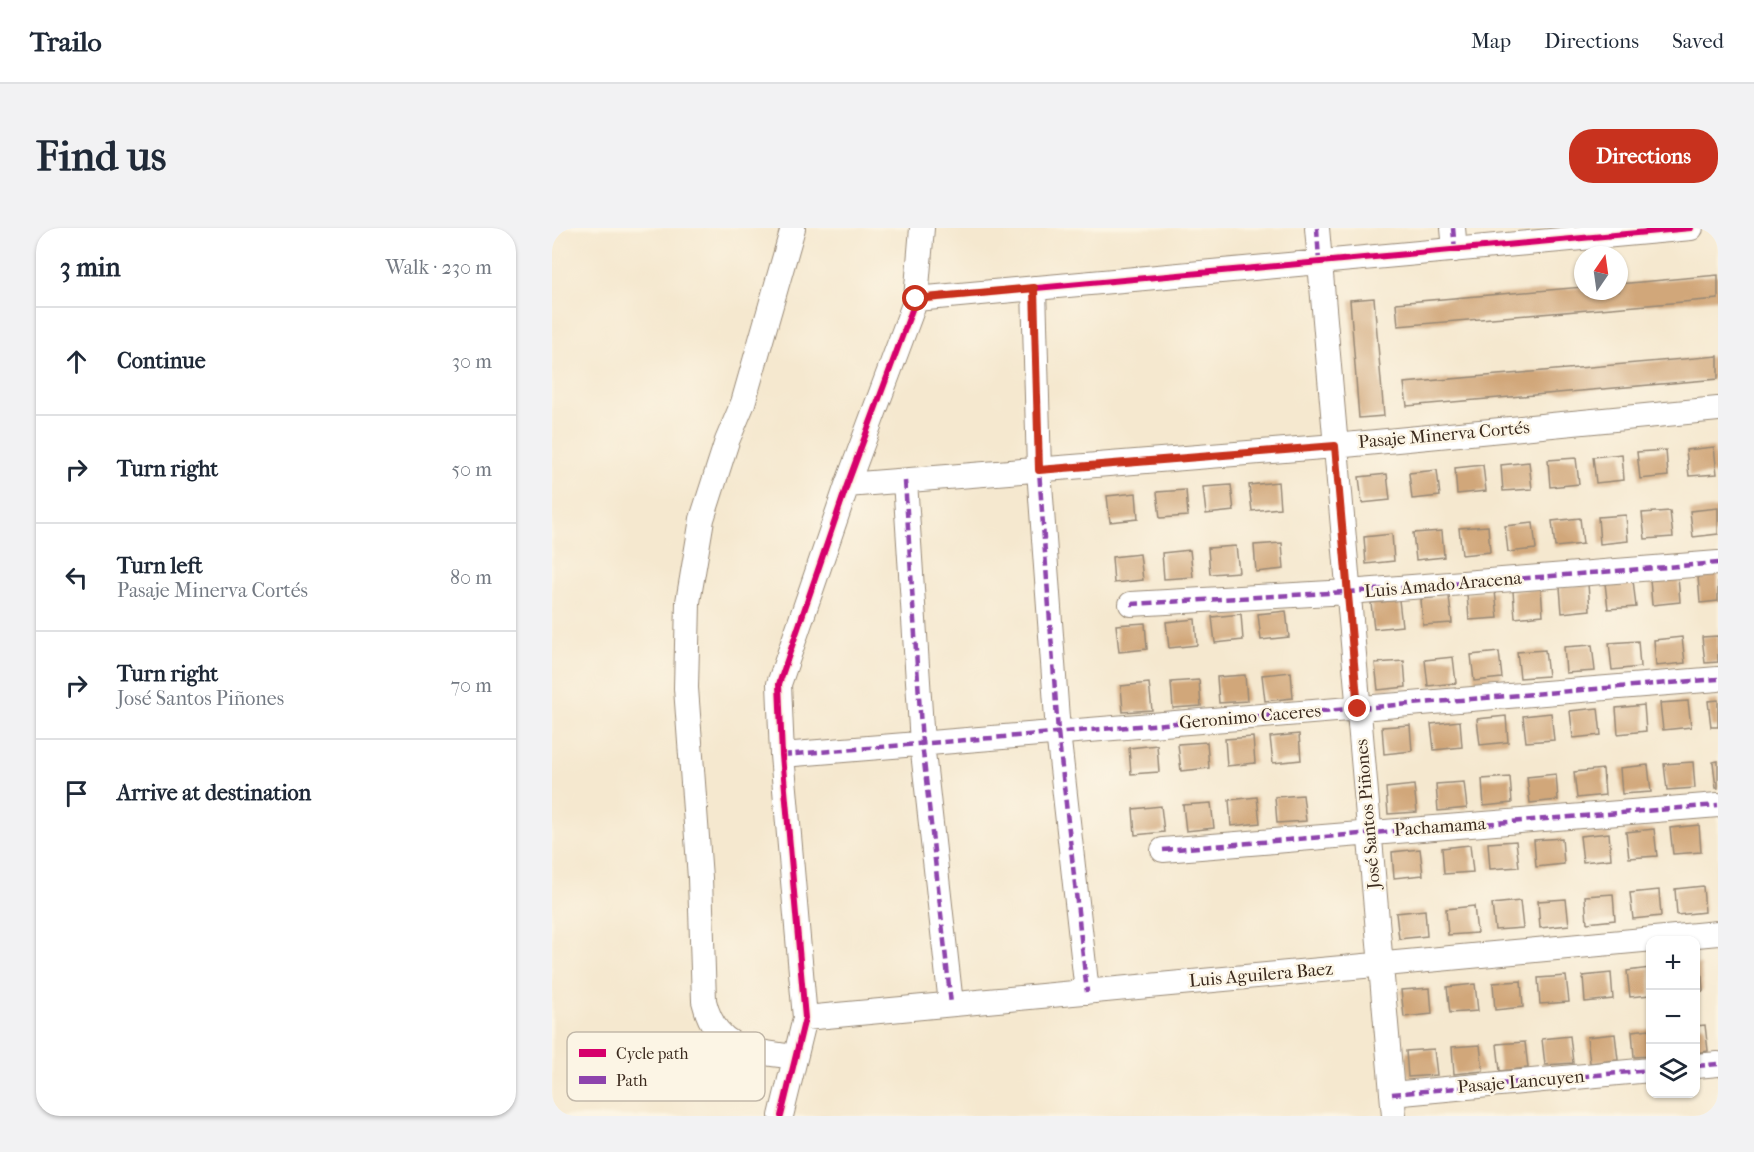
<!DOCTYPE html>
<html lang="en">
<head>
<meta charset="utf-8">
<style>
	:root { --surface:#fff; --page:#f2f2f3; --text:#1f2937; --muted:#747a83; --line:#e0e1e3; --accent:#c8321e }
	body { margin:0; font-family:"IM FELL French Canon",serif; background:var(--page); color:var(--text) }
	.controls { position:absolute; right:18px; bottom:18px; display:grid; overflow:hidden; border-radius:12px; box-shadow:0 2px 4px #0004 }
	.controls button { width:54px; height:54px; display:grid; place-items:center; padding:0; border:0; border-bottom:2px solid var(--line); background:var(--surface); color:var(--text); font:30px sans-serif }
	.compass { position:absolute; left:1022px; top:18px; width:54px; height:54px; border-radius:50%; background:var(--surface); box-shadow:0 2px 4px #0004; rotate:13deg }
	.stop { position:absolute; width:18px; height:18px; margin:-14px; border:4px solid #c8321e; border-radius:50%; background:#fff }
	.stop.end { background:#c8321e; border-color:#fff; box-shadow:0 2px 6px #0008 }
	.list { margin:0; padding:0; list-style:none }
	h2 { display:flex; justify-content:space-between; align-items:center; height:78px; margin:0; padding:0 24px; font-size:26px }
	h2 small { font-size:20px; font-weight:400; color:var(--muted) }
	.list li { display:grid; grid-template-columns:39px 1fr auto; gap:18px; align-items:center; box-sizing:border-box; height:108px; padding:0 24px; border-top:2px solid var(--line) }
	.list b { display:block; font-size:22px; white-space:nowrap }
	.list p { margin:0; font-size:20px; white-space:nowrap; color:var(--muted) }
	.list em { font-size:20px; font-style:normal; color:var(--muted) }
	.icon { flex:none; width:33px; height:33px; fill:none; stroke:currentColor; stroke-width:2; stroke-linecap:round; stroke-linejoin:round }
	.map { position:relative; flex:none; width:1166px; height:888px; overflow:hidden; border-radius:24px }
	header { display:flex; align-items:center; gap:36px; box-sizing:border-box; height:84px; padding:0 30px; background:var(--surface); border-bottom:2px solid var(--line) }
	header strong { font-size:28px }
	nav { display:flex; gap:33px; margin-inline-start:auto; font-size:21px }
	.intro { display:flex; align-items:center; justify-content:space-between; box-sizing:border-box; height:144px; padding:0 36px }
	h1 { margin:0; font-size:42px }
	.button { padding:15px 27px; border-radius:24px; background:var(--accent); color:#fff; font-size:21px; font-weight:700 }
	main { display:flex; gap:36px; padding:0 36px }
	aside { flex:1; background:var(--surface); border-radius:24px; box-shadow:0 2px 4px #0004 }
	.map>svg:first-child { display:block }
	.building { fill:#d1a77a }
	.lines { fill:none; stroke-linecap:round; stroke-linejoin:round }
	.street-casing { stroke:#988976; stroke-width:26 }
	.street { stroke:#fff; stroke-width:24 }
	.quiet { stroke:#8e44ad; stroke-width:4.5; stroke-dasharray:9 4.5; stroke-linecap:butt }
	.cycleway-casing { stroke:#fcf5e5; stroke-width:10 }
	.cycleway { stroke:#d6006c; stroke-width:6 }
	.route { stroke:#c8321e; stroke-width:8 }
	.labels { text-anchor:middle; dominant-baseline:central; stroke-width:5; stroke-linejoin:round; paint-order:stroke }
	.street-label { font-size:18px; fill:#3b2a1e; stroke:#fcf5e5 }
	.key { fill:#fcf5e5; stroke:#c2b8a9; stroke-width:1.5 }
	.key-label { font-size:16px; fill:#3b2a1e }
</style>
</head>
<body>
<header>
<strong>Trailo</strong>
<nav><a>Map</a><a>Directions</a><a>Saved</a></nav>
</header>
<div class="intro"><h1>Find us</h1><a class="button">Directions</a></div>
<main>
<aside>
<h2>3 min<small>Walk · 230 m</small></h2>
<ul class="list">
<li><svg class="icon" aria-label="ahead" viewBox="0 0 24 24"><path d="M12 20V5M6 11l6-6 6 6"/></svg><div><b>Continue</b></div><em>30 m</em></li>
<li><svg class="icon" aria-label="right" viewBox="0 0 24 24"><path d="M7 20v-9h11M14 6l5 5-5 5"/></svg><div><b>Turn right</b></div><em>50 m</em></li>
<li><svg class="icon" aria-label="left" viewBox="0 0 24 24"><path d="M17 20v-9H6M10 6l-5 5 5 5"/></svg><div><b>Turn left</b><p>Pasaje Minerva Cortés</p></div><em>80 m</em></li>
<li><svg class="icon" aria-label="right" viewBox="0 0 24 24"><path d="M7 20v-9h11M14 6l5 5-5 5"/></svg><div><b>Turn right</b><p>José Santos Piñones</p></div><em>70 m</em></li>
<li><svg class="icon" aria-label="arrive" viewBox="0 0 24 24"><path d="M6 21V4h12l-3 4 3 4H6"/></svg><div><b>Arrive at destination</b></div></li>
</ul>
</aside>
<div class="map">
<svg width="1166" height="888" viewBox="0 0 1166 888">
	<rect width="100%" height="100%" fill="#fcf5e5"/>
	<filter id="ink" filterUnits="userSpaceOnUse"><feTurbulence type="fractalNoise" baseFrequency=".0167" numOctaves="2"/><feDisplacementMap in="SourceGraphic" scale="12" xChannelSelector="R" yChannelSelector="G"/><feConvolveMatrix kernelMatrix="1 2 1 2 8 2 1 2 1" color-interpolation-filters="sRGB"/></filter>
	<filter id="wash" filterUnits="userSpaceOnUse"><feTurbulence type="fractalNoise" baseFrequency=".008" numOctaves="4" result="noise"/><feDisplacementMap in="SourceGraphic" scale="24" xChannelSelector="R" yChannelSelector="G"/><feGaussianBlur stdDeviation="1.35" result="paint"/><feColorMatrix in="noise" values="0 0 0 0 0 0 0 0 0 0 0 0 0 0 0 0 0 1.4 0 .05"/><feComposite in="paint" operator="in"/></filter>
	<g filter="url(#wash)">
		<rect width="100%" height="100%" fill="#f5e8cf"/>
		<g id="blocks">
			<!-- building -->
			<path class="building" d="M1166,47V71L846,98L844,75L1031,59V63H1067V56Z
				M822,70L832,188L807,190L798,72Z
				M1166,128V151L855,178L852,155Z
				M1162,219L1165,246L1137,248L1134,222Z
				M1114,222L1116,248L1088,251L1085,224Z
				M1070,226L1072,252L1044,255L1041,229Z
				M1024,230L1027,256L998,259L996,232Z
				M977,234L980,261L951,263L949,237Z
				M931,237L934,263L905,266L903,240Z
				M885,242L888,268L860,271L857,245Z
				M835,246L838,272L810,275L807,249Z
				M726,254L728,280L700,283L697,257Z
				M679,257L682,283L654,286L651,259Z
				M634,262L636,288L608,290L605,264Z
				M584,265L586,291L558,294L555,268Z
				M1166,280V306L1141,309L1138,283Z
				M1118,283L1121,309L1093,311L1090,285Z
				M1074,287L1076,313L1048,316L1046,289Z
				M1028,290L1031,316L1003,319L1000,293Z
				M981,295L984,321L956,324L953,298Z
				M936,298L938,324L910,327L907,300Z
				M890,303L892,329L864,332L861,305Z
				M840,306L842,333L814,336L812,309Z
				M730,315L732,341L704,344L702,317Z
				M684,318L687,344L658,346L656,320Z
				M638,322L641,349L612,351L610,325Z
				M588,326L591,352L562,355L560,329Z
				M1166,346V373L1148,375L1146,348Z
				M1126,348L1128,374L1100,377L1098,351Z
				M1081,352L1084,379L1056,381L1053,355Z
				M1036,356L1038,382L1010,385L1008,359Z
				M989,361L991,387L963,390L961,363Z
				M943,363L946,390L917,392L915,366Z
				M897,368L900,395L871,397L869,371Z
				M847,372L850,398L822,401L819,375Z
				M734,383L737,409L709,412L706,386Z
				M689,386L691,412L663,415L660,389Z
				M643,391L645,417L617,420L614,394Z
				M593,395L595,421L567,424L564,397Z
				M1166,408V434L1153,435L1150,409Z
				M1130,409L1133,435L1104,438L1102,412Z
				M1086,413L1088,439L1060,442L1057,415Z
				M1040,417L1043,443L1014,445L1012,419Z
				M993,422L996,448L968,450L965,424Z
				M947,424L950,450L922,453L919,427Z
				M901,429L904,455L876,458L873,432Z
				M852,433L854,459L826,462L823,435Z
				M739,444L741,470L713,473L710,447Z
				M693,447L695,473L667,475L665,449Z
				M647,452L649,478L621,480L619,454Z
				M597,455L600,482L571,484L569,458Z
				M1166,472V499H1159L1156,473Z
				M1136,473L1139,499L1111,502L1108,475Z
				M1092,477L1094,503L1066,506L1064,480Z
				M1046,480L1049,507L1021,510L1018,483Z
				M999,485L1002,512L974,514L971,488Z
				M954,488L956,514L928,517L925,491Z
				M908,493L910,519L882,522L879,496Z
				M858,497L860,523L832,526L830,499Z
				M747,506L749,532L721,535L718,509Z
				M701,509L703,535L675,538L673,511Z
				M655,514L657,540L629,543L626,516Z
				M605,517L607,544L579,546L577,520Z
				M1166,533V560H1164L1161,534Z
				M1141,534L1143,560L1115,562L1112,536Z
				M1096,537L1099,564L1070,566L1068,540Z
				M1051,541L1053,567L1025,570L1022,544Z
				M1004,546L1006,572L978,575L975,549Z
				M958,549L960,575L932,578L930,551Z
				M912,554L915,580L886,583L884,556Z
				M862,557L865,584L836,586L834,560Z
				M751,567L754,593L725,595L723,569Z
				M705,569L708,595L679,598L677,572Z
				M659,575L662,600L634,603L631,577Z
				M609,578L612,604L583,607L581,581Z
				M1147,597L1149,624L1121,626L1118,600Z
				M1102,601L1105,628L1077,630L1074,604Z
				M1057,605L1059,631L1031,634L1028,608Z
				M1010,610L1012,636L984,639L982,612Z
				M964,613L967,639L938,641L936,615Z
				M918,617L921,644L892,646L890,620Z
				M868,621L871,647L842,650L840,624Z
				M1151,658L1153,684L1125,687L1123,661Z
				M1107,662L1109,688L1081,691L1078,665Z
				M1061,666L1063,692L1035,695L1033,668Z
				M1014,671L1017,697L988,700L986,673Z
				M968,673L971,700L943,702L940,676Z
				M922,678L925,705L896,707L894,681Z
				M873,682L875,708L847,711L844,685Z
				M1144,737H1149L1151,763L1144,764Z
				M1098,740V767L1078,769L1075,743Z
				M1059,745L1061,771L1033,774L1031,748Z
				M1014,748L1017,774L988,776L986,750Z
				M969,753L971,779L943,782L941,755Z
				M923,756L926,783L898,785L895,759Z
				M878,760L880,786L852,789L849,762Z
				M1153,797L1156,823L1144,825V798Z
				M1098,801V828L1082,829L1080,803Z
				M1063,806L1066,832L1038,835L1035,809Z
				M1018,808L1021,835L993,837L990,811Z
				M973,814L976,840L948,843L945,816Z
				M928,817L931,843L902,846L900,819Z
				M882,821L885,847L856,849L854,823Z"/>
		</g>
	</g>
	<g filter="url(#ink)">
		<use href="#blocks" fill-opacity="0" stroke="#988976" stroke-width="1.5"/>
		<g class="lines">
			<!-- street casing -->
			<g class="street-casing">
				<path id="street" d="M241,0L191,175L175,213L150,291L136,374L134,460L148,650L152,773C164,824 200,823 243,829
					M765,0L842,888
					M901,0L903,22
					M482,60L487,242L506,504L535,764
					M364,71L370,0
					M353,253L370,515L399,776
					M295,257L783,218L1166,181
					M579,376L796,364L1166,335
					M230,527L1166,451
					M611,622L1166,577
					M253,790L1166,705
					M1144,838L1166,836
					M840,866L1098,842
					M229,888L253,790L230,527L227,456L295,257L364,71L1139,0"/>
			</g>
			<!-- street -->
			<use href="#street" class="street"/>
			<!-- quiet -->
			<path class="quiet" d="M765,0L767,34
				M901,0L903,22
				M482,60L487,242L506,504L535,764
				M353,253L370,515L399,776
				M579,376L796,364L1166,335
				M230,527L1166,451
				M611,622L1166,577
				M1144,838L1166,836
				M840,866L1098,842"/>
			<!-- cycleway casing -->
			<g class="cycleway-casing">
				<path id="cycleway" d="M229,888L253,790L230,527L227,456L295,257L364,71L1139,0"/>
			</g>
			<!-- cycleway -->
			<use href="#cycleway" class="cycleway"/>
		</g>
	</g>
	<g class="lines" filter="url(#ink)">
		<!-- route -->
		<path class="route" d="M364,71L482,60L487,242L783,218L806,481"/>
	</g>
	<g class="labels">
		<!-- street labels -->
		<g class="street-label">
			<text transform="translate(892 207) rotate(-5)">Pasaje Minerva Cortés</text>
			<text transform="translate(891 357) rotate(-5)">Luis Amado Aracena</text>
			<text transform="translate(698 489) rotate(-5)">Geronimo Caceres</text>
			<text transform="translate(816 586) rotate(-95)">José Santos Piñones</text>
			<text transform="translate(888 599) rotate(-4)">Pachamama</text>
			<text transform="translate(709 747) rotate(-5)">Luis Aguilera Baez</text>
			<text transform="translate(969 854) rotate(-5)">Pasaje Lancuyen</text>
		</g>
	</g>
	<!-- legend -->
	<rect x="15" y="804" width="198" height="69" rx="9" class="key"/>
	<rect x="27" y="821" width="27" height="8" fill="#d6006c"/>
	<rect x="27" y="848" width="27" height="8" fill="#8e44ad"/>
	<g class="key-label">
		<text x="64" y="831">Cycle path</text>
		<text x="64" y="858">Path</text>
	</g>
</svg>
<div class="controls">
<button>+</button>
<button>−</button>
<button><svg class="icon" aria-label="layers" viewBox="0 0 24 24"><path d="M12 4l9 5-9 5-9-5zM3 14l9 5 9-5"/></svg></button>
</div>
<svg class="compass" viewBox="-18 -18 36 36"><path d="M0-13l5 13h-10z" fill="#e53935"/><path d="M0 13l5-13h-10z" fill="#747a83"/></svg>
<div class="stop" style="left:364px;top:71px"></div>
<div class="stop end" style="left:806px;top:481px"></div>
</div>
</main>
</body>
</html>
